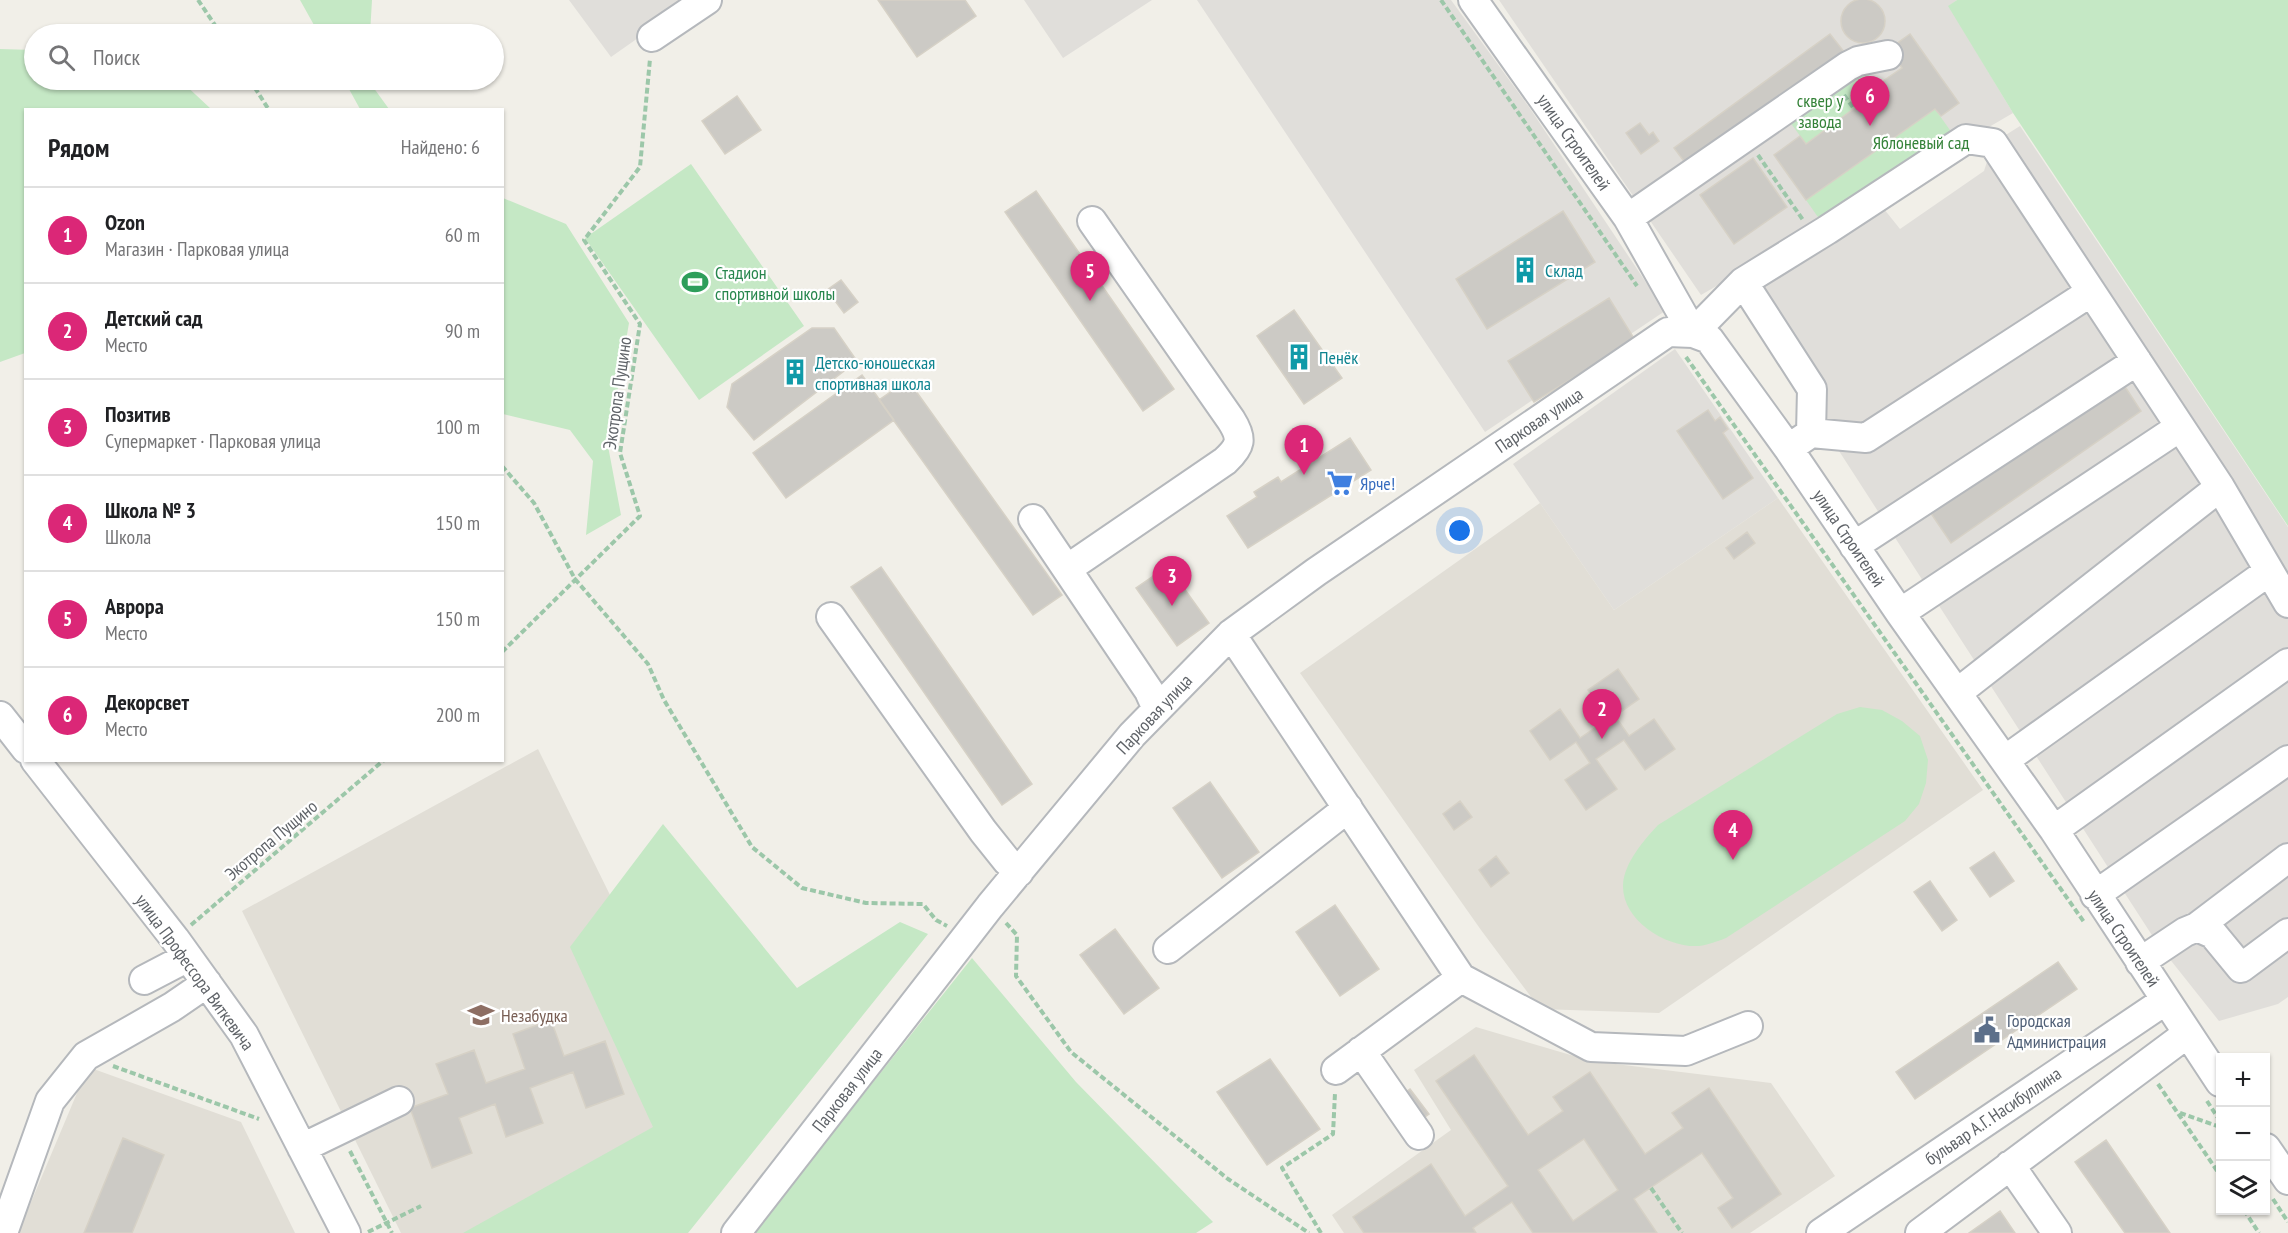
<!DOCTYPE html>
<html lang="ru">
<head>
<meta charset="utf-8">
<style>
	:root { --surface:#fff; --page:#f2f2f2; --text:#202124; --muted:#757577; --line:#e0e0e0; --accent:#db2777 }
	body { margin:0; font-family:"PT Sans Narrow",sans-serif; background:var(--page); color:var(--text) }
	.controls { position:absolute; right:18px; bottom:18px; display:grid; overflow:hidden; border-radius:0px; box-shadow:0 2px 4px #0004 }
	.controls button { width:54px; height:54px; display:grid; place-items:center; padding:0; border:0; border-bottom:2px solid var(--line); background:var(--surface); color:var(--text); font:30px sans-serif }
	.you { position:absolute; left:1460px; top:531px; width:21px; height:21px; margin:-15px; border:4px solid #fff; border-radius:50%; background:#1a73e8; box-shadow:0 0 0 9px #1a73e833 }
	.badge { display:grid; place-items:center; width:39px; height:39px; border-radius:50%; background:var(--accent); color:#fff; font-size:20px; font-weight:700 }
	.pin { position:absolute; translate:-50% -50px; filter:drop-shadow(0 2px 3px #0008) }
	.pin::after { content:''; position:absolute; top:32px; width:21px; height:18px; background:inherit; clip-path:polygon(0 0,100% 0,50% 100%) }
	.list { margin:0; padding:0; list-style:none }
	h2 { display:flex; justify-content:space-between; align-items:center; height:78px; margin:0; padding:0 24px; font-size:26px }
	h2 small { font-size:20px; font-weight:400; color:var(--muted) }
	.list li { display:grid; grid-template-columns:39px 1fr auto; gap:18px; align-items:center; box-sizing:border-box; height:96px; padding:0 24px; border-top:2px solid var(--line) }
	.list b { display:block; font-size:22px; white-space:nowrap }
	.list p { margin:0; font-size:20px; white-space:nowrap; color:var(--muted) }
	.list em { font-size:20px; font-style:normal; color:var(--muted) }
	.icon { flex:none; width:33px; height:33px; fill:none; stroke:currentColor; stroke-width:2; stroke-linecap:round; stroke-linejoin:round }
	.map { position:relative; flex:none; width:2288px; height:1233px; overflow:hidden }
	.search { position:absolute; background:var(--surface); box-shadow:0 2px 4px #0004; left:24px; top:24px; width:480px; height:66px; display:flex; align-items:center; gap:15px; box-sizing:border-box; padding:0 21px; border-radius:33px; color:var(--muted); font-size:22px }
	.panel { position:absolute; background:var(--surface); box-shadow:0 2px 4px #0004; left:24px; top:108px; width:480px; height:654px; border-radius:0px }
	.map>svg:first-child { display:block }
	.industrial { fill:#e0deda }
	.education { fill:#e1ded6 }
	.green { fill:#c5e8c5 }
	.building { fill:#cccac5; stroke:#d6d1c6; stroke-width:1.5; fill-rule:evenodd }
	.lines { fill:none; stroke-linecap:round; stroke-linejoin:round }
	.minor-casing { stroke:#b5b8bc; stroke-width:32 }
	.path { stroke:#9cc7a9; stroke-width:4; stroke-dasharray:6 3; stroke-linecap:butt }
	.minor { stroke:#fff; stroke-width:28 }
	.labels { text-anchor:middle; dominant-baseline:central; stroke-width:4.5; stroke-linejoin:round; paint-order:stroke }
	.park-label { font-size:18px; fill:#348238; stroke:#fff }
	.street-label { font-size:18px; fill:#5f6368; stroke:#fff }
	.culture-label { font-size:18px; fill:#0d838f; stroke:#fff; text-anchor:start }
	.leisure-label { font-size:18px; fill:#27864d; stroke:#fff; text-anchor:start }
	.shop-label { font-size:18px; fill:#366cbe; stroke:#fff; text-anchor:start }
	.education-label { font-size:18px; fill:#785e54; stroke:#fff; text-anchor:start }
	.service-label { font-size:18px; fill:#4e5e75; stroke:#fff; text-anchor:start }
</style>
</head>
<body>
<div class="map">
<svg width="2288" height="1233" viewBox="0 0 2288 1233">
	<rect width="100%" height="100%" fill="#f1efe8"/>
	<!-- industrial -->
	<path class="industrial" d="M569,0H692L611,57Z
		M1024,0H1152L1063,58Z
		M1197,0H1451L1529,107L1665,311L1485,432Z
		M1499,0H1957L1949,6L2013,113L1701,295Z
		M2020,126L2288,527V997L2278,1004L2219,1021L2157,943L1744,304L1758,288L1884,209L1900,229L1984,171L1993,143Z
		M1675,349L1778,498L1614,610L1513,464Z"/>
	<!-- education -->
	<path class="education" d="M1778,498L1983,790L1659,1013L1540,1009L1481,930L1300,673L1540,503L1614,610Z
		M538,749L720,1118L640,1233H401L242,911Z
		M1476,1027L1591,1061L1771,1083L1835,1176L1750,1233H1344L1332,1215L1451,1130L1414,1070Z
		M88,1067L241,1122L295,1233H18Z"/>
	<!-- green -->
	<path class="green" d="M300,0H372L370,34H319Z
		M1957,0H2288V526L2013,113L1948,6Z
		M0,49L34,50V80H180L211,109L26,110L25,353L0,362Z
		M1858,61L1879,90L1806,144L1784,114Z
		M344,80H368L389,109H360Z
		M1935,109L1957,140L1827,230L1806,200Z
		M691,164L804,326L699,400L585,238Z
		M503,198L566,224L629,323L608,446L621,515L586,535L593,461L570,430L503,414Z
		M1860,707L1882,710L1902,721L1920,736L1928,760L1926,783L1919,804L1905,821L1726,938C1718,941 1708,945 1699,946C1667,948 1622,921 1623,885C1624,863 1644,840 1658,825L1837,714Z
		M663,824L797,988L900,922L928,934L688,1233H463L653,1127L570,947Z
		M972,958L1076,1082L1213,1222L1196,1233H753Z"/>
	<!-- building -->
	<path class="building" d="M1841 21a22 22 0 1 1 44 0a22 22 0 1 1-44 0Z
		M878,0H965L976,16L917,57Z
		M1830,34L1845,53L1689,168L1674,148Z
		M1910,34L1959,103L1941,116L1935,109L1806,200L1774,155L1800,136L1806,144L1879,90L1877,85L1902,68L1889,49Z
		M737,96L761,130L725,154L702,121Z
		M1640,123L1649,135L1653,132L1659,141L1641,154L1626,133Z
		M1753,158L1787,207L1734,244L1700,195Z
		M1036,191L1174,389L1143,411L1005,212Z
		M1563,211L1595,262L1487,329L1456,279Z
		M841,280L858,302L844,313L827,290Z
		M1609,298L1635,340L1534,402L1508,361Z
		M1294,310L1342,378L1304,404L1257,336Z
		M812,328H834L857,361L754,440L727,407L732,384Z
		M862,375L894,420L786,498L753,453Z
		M2120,379L2141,411L1951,543L1930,512Z
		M908,380L1062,595L1033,615L879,400Z
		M1708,410L1715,421L1720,417L1728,429L1723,433L1753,478L1723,499L1677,431Z
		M1350,438L1371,470L1248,548L1227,516L1257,497L1254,492L1278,477L1281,482Z
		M1747,532L1755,543L1734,559L1726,548Z
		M1168,566L1209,623L1177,646L1136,588Z
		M881,567L1032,784L1002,805L851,587Z
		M1618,669L1639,699L1615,716L1629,736L1654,719L1675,749L1645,770L1624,740L1596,759L1617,789L1586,810L1565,780L1590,763L1576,742L1550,760L1530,731L1560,709L1580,738L1608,719L1588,690Z
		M1210,782L1259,852L1222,878L1173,808Z
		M1460,801L1472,817L1454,830L1443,814Z
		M1994,852L2014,881L1990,897L1970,868Z
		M1496,856L1509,873L1491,887L1479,870Z
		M1930,881L1957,920L1942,931L1914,892Z
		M1335,905L1379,969L1340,996L1296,932Z
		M1115,929L1159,988L1124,1014L1080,955Z
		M2058,962L2077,989L1915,1099L1896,1072Z
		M551,1020L564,1056L605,1041L624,1094L586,1108L573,1072L530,1088L543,1123L506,1137L495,1104L459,1118L472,1153L432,1168L410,1108L448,1094L436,1064L474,1050L486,1083L525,1069L513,1034Z
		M1474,1055L1528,1135L1563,1111L1553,1097L1590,1072L1645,1154L1683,1128L1672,1113L1709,1088L1781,1194L1732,1228L1718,1208L1733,1198L1702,1153L1634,1199L1657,1233H1533L1512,1202L1473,1228L1476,1233H1364L1353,1217L1431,1164L1465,1216L1508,1186L1436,1081ZM1584,1139L1618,1190L1573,1221L1538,1170Z
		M1270,1059L1320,1129L1267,1165L1217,1092Z
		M1410,1089L1429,1114L1415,1124L1396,1099Z
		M123,1138L164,1155L132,1233H84Z
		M2106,1140L2170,1233H2125L2075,1162Z
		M2000,1211L2015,1233H1969Z"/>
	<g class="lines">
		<!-- minor casing -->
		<g class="minor-casing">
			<path id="minor" d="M1473,0L1628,218L1693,333
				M652,37L707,0
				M1628,218L1848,66L1858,61L1888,55
				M1743,282L1812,389L1811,433L1795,444
				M1693,333L1743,282L1827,230L1966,139L1993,143L2220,487L2288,603
				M1811,433L1866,438L2091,292
				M1033,519L1149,691L1157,709
				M1854,546L2137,361
				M1067,569L1225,461C1241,446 1243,439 1231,420L1092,221
				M1900,613L2180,427
				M831,617L983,831L1007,861L1019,872
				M1231,634L1461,978L1591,1047L1686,1051L1748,1026
				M1957,693L2220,487
				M0,716L26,749
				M35,760L175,939L244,1035L346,1233
				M2005,760L2268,572
				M2054,830L2288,663
				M2095,895L2288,760
				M2197,927L2288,858
				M1168,949L1348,808
				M2140,962L2185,932L2197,927L2213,934L2241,968L2288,933
				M144,980L188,957
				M1361,1051L1419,1135
				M1336,1070L1461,978
				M302,1148L399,1101
				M2266,1148L2288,1180
				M2010,1165L2057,1233
				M3,1233L50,1101L86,1056L172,1007L207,983
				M736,1233L990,906L1132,735L1231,634L1316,572L1668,332L1693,333L1709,339L1788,448L1900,613L2054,830L2220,1082
				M1821,1233L2166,1000
				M1920,1233L2187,1034"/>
		</g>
		<!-- path -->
		<path class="path" d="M198,0L221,34
			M1441,0L1637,286
			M250,80L269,110
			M1844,95L1854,109
			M1758,155L1803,220
			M1686,357L2084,922
			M502,466L534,503L575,579L648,664L664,700L752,847L802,888L866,903L923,904L936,920L947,926
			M502,652L640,516L620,453L640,324L584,240L640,167L650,59
			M1006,923L1017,935L1016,976L1071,1052L1228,1179L1309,1233
			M191,925L384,760
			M113,1066L259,1119
			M2158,1084L2220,1175
			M2207,1101L2220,1121
			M2180,1113L2220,1127
			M350,1151L392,1233
			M1651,1188L1682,1233
			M2273,1199L2288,1222
			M2244,1210L2259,1233
			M368,1232L421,1206
			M1321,1233L1282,1168L1333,1134L1335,1093"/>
		<!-- minor -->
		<use href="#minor" class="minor"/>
	</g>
	<!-- icons -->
	<defs>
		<g id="building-bare" transform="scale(2.07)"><path d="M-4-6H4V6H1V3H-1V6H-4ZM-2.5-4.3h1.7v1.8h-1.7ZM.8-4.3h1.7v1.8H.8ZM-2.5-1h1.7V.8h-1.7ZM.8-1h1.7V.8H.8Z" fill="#0f9aa8" stroke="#fff" stroke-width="2.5" paint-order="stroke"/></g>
		<g id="stadium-bare" transform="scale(2.07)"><path d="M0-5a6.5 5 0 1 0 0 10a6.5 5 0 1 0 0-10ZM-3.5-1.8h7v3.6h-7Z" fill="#2e9e5b" stroke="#fff" stroke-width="2.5" paint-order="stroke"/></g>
		<g id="supermarket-bare" transform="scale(2.07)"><path d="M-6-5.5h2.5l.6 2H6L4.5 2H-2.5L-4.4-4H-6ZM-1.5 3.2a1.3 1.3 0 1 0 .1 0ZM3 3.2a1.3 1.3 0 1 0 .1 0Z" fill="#3f7fe0" stroke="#fff" stroke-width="2.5" paint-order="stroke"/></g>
		<g id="school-bare" transform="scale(2.07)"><path d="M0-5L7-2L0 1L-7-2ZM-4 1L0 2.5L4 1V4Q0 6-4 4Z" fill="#8d6e63" stroke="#fff" stroke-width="2.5" paint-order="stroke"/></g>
		<g id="civic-bare" transform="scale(2.07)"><path d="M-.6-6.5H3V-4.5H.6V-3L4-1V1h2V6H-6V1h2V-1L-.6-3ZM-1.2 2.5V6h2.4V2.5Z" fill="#5c6f8a" stroke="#fff" stroke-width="2.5" paint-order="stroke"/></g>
	</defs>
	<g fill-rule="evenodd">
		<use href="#building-bare" x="1525" y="270"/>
		<use href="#stadium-bare" x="695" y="282"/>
		<use href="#building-bare" x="1299" y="357"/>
		<use href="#building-bare" x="795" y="372"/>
		<use href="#supermarket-bare" x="1340" y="483"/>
		<use href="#school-bare" x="481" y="1015"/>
		<use href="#civic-bare" x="1987" y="1030"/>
	</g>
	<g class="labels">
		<!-- park labels -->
		<g class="park-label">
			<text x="1820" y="100">сквер у<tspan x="1820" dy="21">завода</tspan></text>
			<text x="1921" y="142">Яблоневый сад</text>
		</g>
		<!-- street labels -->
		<g class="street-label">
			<text transform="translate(1574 142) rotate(55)">улица Строителей</text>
			<text transform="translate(617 393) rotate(-82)">Экотропа Пущино</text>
			<text transform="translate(1539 420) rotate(-34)">Парковая улица</text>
			<text transform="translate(1849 538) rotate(56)">улица Строителей</text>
			<text transform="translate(1154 714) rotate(-47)">Парковая улица</text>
			<text transform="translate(271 840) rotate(-40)">Экотропа Пущино</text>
			<text transform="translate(2124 938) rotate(56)">улица Строителей</text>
			<text transform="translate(195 972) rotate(54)">улица Профессора Виткевича</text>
			<text transform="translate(847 1090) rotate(-52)">Парковая улица</text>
			<text transform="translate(1993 1116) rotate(-34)">бульвар А.Г. Насибуллина</text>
		</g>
		<!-- culture labels -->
		<g class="culture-label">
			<text x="1545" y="270">Склад</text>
			<text x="1319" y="357">Пенёк</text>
			<text x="815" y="362">Детско-юношеская<tspan x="815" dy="21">спортивная школа</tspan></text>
		</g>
		<!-- leisure labels -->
		<g class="leisure-label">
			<text x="715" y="272">Стадион<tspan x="715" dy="21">спортивной школы</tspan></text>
		</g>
		<!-- shop labels -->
		<g class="shop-label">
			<text x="1360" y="483">Ярче!</text>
		</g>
		<!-- education labels -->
		<g class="education-label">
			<text x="501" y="1015">Незабудка</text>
		</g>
		<!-- service labels -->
		<g class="service-label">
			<text x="2007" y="1020">Городская<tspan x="2007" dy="21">Администрация</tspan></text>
		</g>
	</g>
</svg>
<div class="controls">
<button>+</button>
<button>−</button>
<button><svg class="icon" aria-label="layers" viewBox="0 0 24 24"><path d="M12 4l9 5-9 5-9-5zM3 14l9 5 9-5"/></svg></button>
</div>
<div class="you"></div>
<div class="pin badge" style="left:1304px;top:475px">1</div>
<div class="pin badge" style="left:1602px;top:739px">2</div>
<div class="pin badge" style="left:1172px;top:606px">3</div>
<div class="pin badge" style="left:1733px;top:860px">4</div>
<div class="pin badge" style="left:1090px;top:301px">5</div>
<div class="pin badge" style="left:1870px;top:126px">6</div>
<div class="search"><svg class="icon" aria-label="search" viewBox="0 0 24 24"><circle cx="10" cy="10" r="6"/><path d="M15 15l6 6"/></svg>Поиск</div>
<section class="panel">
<h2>Рядом<small>Найдено: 6</small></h2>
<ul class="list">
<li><span class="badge">1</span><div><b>Ozon</b><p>Магазин · Парковая улица</p></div><em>60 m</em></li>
<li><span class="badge">2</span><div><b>Детский сад</b><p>Место</p></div><em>90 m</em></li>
<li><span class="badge">3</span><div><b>Позитив</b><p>Супермаркет · Парковая улица</p></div><em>100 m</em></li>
<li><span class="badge">4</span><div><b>Школа № 3</b><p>Школа</p></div><em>150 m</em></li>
<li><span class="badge">5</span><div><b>Аврора</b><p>Место</p></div><em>150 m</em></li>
<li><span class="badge">6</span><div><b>Декорсвет</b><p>Место</p></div><em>200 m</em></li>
</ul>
</section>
</div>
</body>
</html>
